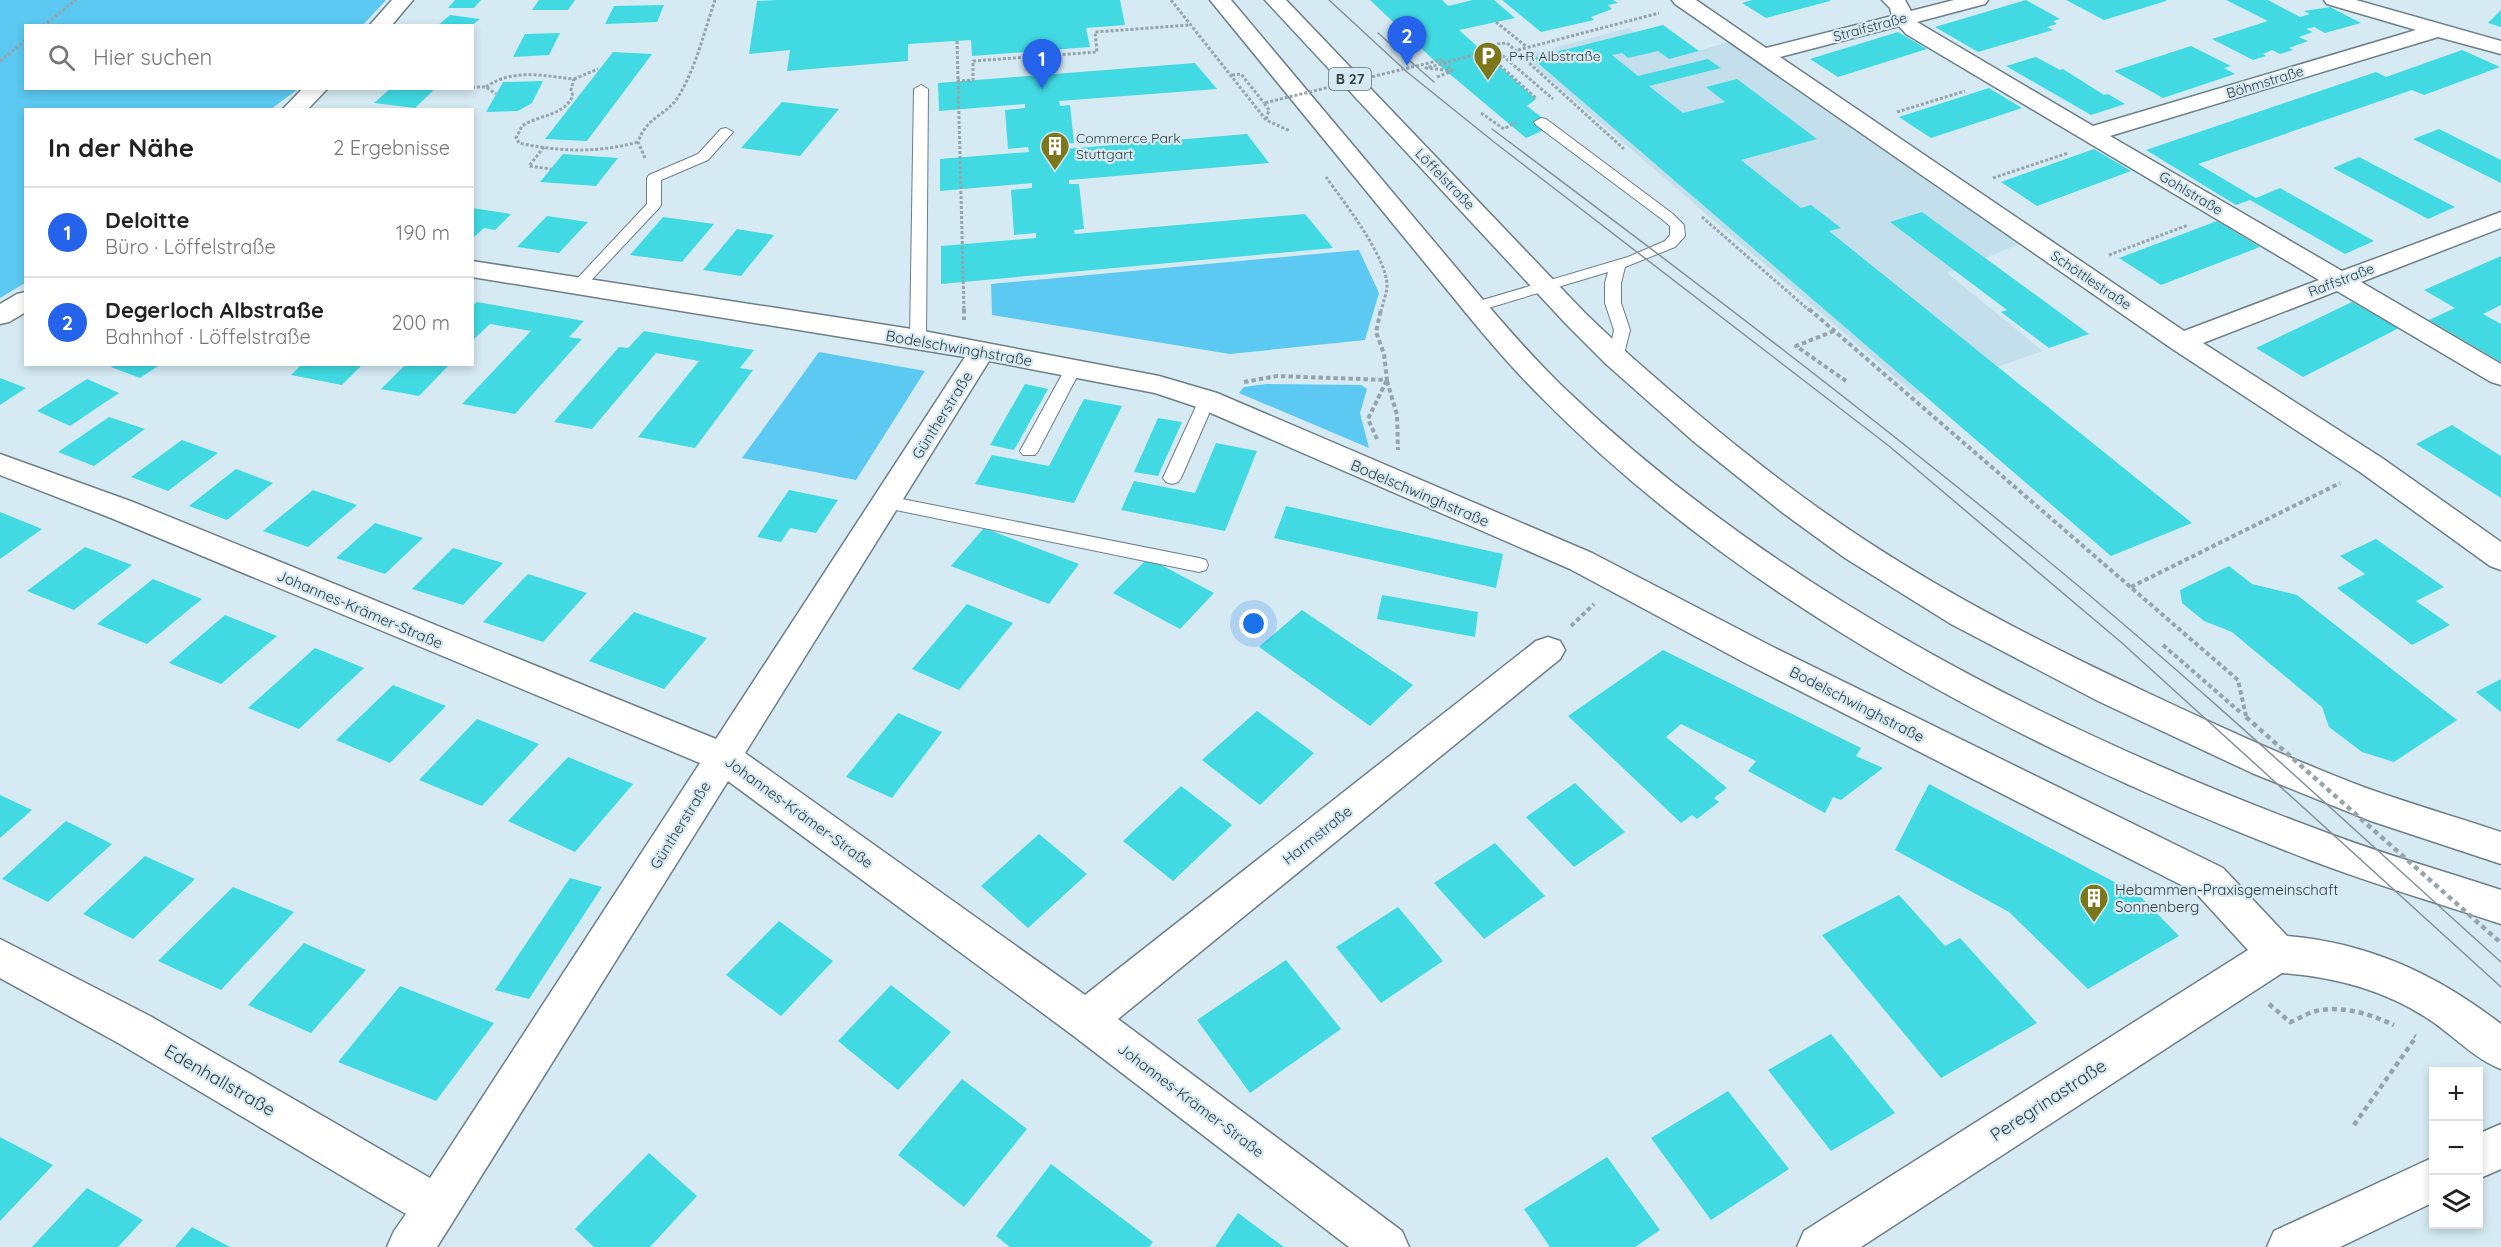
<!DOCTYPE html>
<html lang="de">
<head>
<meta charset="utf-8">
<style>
	:root { --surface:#fff; --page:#f2f2f2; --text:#222; --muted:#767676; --line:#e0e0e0; --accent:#2563eb }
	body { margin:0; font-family:Quicksand,sans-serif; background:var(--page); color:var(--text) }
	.controls { position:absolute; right:18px; bottom:18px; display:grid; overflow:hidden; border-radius:0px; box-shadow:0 3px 9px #0003 }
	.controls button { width:54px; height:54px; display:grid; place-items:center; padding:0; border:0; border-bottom:2px solid var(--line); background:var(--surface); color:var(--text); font:30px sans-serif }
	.you { position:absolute; left:1254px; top:624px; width:21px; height:21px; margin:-15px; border:4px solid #fff; border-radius:50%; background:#1a73e8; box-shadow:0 0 0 9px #1a73e833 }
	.badge { display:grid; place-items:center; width:39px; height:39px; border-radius:50%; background:var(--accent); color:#fff; font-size:20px; font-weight:700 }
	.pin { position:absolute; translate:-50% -50px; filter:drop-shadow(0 2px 3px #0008) }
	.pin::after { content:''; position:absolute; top:32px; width:21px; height:18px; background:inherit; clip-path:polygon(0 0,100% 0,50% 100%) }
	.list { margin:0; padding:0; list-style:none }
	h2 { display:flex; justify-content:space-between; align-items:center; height:78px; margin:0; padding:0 24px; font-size:26px }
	h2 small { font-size:20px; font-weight:400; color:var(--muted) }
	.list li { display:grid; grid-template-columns:39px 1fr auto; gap:18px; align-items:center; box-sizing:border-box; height:90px; padding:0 24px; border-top:2px solid var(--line) }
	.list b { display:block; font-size:22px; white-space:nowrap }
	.list p { margin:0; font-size:20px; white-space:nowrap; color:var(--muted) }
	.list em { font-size:20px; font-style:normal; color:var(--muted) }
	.icon { flex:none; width:33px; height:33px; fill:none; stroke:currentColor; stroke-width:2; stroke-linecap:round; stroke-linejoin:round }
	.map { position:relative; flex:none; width:2501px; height:1247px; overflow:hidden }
	.search { position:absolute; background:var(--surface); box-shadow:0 3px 9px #0003; left:24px; top:24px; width:450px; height:66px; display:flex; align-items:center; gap:15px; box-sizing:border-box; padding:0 21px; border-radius:0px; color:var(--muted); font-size:22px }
	.panel { position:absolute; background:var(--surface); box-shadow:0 3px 9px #0003; left:24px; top:108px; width:450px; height:258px; border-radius:0px }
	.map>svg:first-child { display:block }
	.built { fill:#c2dfeb }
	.green { fill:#5bc9f1 }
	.building { fill:#41dae3 }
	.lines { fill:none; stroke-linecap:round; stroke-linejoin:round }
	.service-casing { stroke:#6c7f87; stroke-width:2 }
	.minor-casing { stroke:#6c7f87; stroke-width:3 }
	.tertiary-casing { stroke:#6c7f87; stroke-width:3 }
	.primary-casing { stroke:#6c7f87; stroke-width:3 }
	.trunk-casing { stroke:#6c7f87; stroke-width:3 }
	.path-far2 { stroke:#96a5ac; stroke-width:3; stroke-dasharray:3 2; stroke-linecap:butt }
	.path-far1 { stroke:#96a5ac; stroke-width:4; stroke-dasharray:4.5 3; stroke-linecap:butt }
	.path { stroke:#96a5ac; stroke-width:4.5; stroke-dasharray:5 4; stroke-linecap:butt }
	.service { fill:#fff; fill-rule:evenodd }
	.minor { fill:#fff; fill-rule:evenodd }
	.tertiary { fill:#fff; fill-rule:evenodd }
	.primary { fill:#fff; fill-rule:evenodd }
	.trunk { fill:#fff; fill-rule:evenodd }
	.tram { stroke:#849298; stroke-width:1.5 }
	.path-bridge-far1 { stroke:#96a5ac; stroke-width:3; stroke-dasharray:3 2; stroke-linecap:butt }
	.path-bridge { stroke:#96a5ac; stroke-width:4.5; stroke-dasharray:5 4; stroke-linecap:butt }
	.labels { text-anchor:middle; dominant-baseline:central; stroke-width:4.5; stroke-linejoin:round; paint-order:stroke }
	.far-street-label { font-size:14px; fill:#343c3f; stroke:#d5eaf3 }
	.far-poi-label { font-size:14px; fill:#343c3f; stroke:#d5eaf3; text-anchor:start }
	.shield { fill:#d5eaf3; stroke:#647075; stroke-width:1.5 }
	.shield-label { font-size:14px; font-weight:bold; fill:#343c3f }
	.street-label { font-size:15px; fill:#343c3f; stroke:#d5eaf3 }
	.poi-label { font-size:15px; fill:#343c3f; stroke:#d5eaf3; text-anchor:start }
	.near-street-label { font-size:18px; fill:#343c3f; stroke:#d5eaf3 }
</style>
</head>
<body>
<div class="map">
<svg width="2501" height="1247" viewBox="0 0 2501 1247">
	<rect width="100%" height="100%" fill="#d5eaf3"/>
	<!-- built -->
	<path class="built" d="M1629,28L1669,59L1743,38L2035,238L1947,273L2043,351L1916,395L1523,56Z"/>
	<!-- green -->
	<path class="green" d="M0,0H386L363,25L26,26V88L298,89L271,109L26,110L25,283L0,298Z
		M1359,250L1379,293L1365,340L1230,354L992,315L991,284Z
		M819,352L925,371L856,480L742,458Z
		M1266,384L1361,385L1367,389L1360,413L1369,448L1239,393L1244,387Z"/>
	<!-- building -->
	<path class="building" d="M455,0H481L474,8H448Z
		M539,0H575L568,10H532Z
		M778,0H1120L1125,25L1086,28L1090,47L972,56L971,40L908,44V61L787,71L790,50L749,54L757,1Z
		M1370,0H1442L1448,6L1473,0H1494L1515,18L1459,30L1536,99L1527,106L1553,126L1526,138L1439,65Z
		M1502,0H1613L1618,3L1608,5L1612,9L1591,17L1594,20L1541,32Z
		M1752,0H1830V1L1766,18L1742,3Z
		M2026,0L2060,19L2053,21L2057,24L2047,27L2053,30L1978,52L1935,27Z
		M2066,0H2166V1L2104,20Z
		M2226,0H2268L2300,17L2310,14L2304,11L2330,7L2361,23L2325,33L2314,27L2306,29L2313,32L2299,37L2308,41L2289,48L2293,50L2280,54L2272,50L2263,54L2266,56L2253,60L2212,39L2268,21Z
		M664,5L657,22L605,24L614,6Z
		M2501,10V27L2488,23Z
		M450,15L480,19L471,26H437Z
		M1663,25L1699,51L1669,59L1658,51L1628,58L1622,53L1612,55L1638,76L1708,59L1721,68L1649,86L1683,113L1725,102L1706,87L1737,79L1817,139L1741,160L1801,208L1811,205L1841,228L1829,231L2192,523L2111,556L1532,58Z
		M1898,32L1927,49L1838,77L1810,59Z
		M560,33L549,55L513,57L525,34Z
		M2191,46L2231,66L2224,68L2235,74L2163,98L2114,71Z
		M2462,50L2500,67L2424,95L2412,90L2198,164L2256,198L2280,188L2374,241L2345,254L2250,200L2236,205L2146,150L2376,72L2386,77Z
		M613,52L652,54L587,141L545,139Z
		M2036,57L2060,70L2063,69L2104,95L2108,94L2125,104L2091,115L2006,66Z
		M1195,63L1217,89L1059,101L1060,106L1070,105L1074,143L1064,144L1065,149L1247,134L1269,163L1069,180V184H1079L1084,229L1074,230L1075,234L1305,214L1333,248L941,284V246L1036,238V233L1014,235L1011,190L1032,188V183L940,191V159L1029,152L1028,147L1008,149L1005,110L1025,108V104L939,111L938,83Z
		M543,81L532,103L518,111L486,112L503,82Z
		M391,88H436L415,108L374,103Z
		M1989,88L2022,108L1931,138L1899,117Z
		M782,102L839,109L800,156L741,148Z
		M2439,129L2501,160V183L2413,139Z
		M2094,149L2131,171L2037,206L2001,182Z
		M563,154L618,158L596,186L540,182Z
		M2359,157L2455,207L2428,219L2333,168Z
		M472,208L511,214L495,230L484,228L472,239Z
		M1922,212L2040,298L2089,334L2049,348L2001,312L2007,310L1890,222Z
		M547,216L588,222L559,253L517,247Z
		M663,217L714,224L682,262L630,255Z
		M2217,221L2260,247L2161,285L2119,258Z
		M737,229L774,235L741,276L703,270Z
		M2501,256V305L2483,314L2501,324V362L2429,320L2455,308L2424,290Z
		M477,302L584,321L569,337L582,339L515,414L462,404L531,331L490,324L472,341V306Z
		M2352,302L2399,328L2303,377L2256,348Z
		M644,331L754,350L740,368L753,370L695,448L638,437L699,361L656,353L592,429L554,422L619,347L628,348Z
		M114,364H161L140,378L111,367Z
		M302,364H363L342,385L291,375Z
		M406,364H450L419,396L381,389Z
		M0,378L26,388L0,405Z
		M87,379L119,393L70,426L37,411Z
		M1025,384L1048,389L1014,450L990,445Z
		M1084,399L1122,406L1074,503L975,484L992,455L1049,466Z
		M109,417L145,429L94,466L58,452Z
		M1158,418L1182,422L1158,476L1134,472Z
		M2452,425L2501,456V498L2416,444Z
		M182,440L218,453L168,491L131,477Z
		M1216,443L1257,451L1225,531L1121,510L1134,481L1195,493Z
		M236,469L273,483L227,520L189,506Z
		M313,490L357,505L308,547L263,531Z
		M789,490L838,500L816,533L790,528L781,542L757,537Z
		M1286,506L1503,554L1496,588L1274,538Z
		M0,512L42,529L0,559Z
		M375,523L423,538L385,574L336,558Z
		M984,528L1079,564L1049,604L951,566Z
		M2376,539L2444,587L2416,601L2450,625L2412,645L2337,588L2365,574L2340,556Z
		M85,547L132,565L74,610L27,591Z
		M453,548L503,563L463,605L412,589Z
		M1148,558L1214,593L1180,629L1113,593Z
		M2229,566L2252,584L2297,595L2457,720L2394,762L2362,752L2329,727L2322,707L2232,632L2204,621L2182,603L2180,590Z
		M528,574L587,593L543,642L483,622Z
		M153,579L202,599L147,644L97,624Z
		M1382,595L1478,612L1475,637L1377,619Z
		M967,604L1013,623L959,690L912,669Z
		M1302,610L1413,685L1370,726L1259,647Z
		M634,612L707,638L664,689L589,661Z
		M225,615L277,636L221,684L169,663Z
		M315,648L364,668L299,729L248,708Z
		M1663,650L1861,748L1856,756L1883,768L1841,800L1833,797L1825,813L1748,771L1756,761L1681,724L1666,737L1727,788L1714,798L1719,802L1697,819L1692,815L1681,823L1568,716Z
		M2501,679V712L2476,692Z
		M393,685L446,706L390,763L336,740Z
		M1257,711L1314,753L1260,805L1202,760Z
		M898,713L942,732L892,798L846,777Z
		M477,719L539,744L482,806L419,780Z
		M568,757L633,784L575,852L508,821Z
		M1575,783L1625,832L1574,867L1526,817Z
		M1929,784L2139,895L2179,936L2088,989L2009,912L1895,850Z
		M1181,786L1232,825L1173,881L1123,841Z
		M0,795L32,810L0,838Z
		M66,821L112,844L48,902L2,879Z
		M1039,834L1087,874L1028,928L981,886Z
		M1495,843L1545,896L1484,939L1434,883Z
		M145,856L195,879L133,939L83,914Z
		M570,878L602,887L529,999L495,990Z
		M233,887L294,912L221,990L158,961Z
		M1899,895L1945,946L1960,938L2037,1023L1941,1078L1822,935Z
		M1398,907L1443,961L1381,1003L1336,947Z
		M779,921L833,961L781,1016L726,975Z
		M304,943L366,970L311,1033L248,1005Z
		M1286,960L1341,1029L1250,1093L1197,1020Z
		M891,985L951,1032L898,1090L838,1041Z
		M400,986L494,1023L436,1101L338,1062Z
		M1831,1034L1895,1113L1831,1151L1768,1070Z
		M962,1079L1027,1129L964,1207L898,1155Z
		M1728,1091L1789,1169L1711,1220L1651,1138Z
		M0,1137L53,1165L0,1221Z
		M649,1153L697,1196L650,1247H594L575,1229Z
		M1607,1157L1660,1230L1635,1247H1550L1524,1209Z
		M1051,1164L1153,1242L1149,1247H1010L996,1236Z
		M87,1188L143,1220L118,1247H32Z
		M1238,1213L1284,1247H1215Z
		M192,1227L230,1247H175Z"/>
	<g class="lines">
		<!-- service casing -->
		<g class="service-casing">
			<path id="service" d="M921,85L928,89L926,339L918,344L910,339L914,89Z
				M1541,118L1546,119L1673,214L1684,225L1685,236L1675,247L1625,267L1621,283V303L1630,330L1622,362H1610L1608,358L1614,330L1605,303V283L1608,272L1475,312L1467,307L1469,304L1628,257L1665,241L1670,235V226L1663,220L1536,125L1534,122Z
				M726,128L733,132L708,160L661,180V205L659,208L583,289H573L570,286L573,283L647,204V178L649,175L698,154L721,129Z
				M1073,364L1079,365L1081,369L1038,451L1035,455H1023L1020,451L1065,369L1067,365Z
				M1207,394L1213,396L1215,400L1181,478L1178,482L1172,484L1166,482L1163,478L1199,400L1201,396Z
				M887,496L1199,558L1206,560L1208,565L1206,570L1199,572L881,507L878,502L881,497Z"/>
		</g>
		<!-- minor casing -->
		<g class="minor-casing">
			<path id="minor" d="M1672,0H1696L1766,48L1892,16L1890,8L1882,0H1905L1911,11L1954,0H1988L1985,4L1917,22L2093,126L2416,30L2327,4L2324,0H2356L2501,41V54L2438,37L2110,136L2342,271L2501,212V228L2361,282L2501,364V385L2491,382L2337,291L2203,343L2382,458L2501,542V570L2490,566L2360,472L2171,348L1675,4ZM1899,26L1906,34L2319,280L2184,331L1780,57Z
				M472,261L918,330L1159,376L1217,393L1592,553L1771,646L2223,868L2287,936C2369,943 2436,974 2501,1024V1069C2475,1059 2456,1038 2433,1022C2388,991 2336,977 2282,973L1861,1247H1797L1804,1231L2248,950L2195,892L1747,664L1570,569L1197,407L1155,393L989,361L745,753L1085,995L1536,641L1548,637L1560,641L1565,650L1560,659L1118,1019L1402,1231L1409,1247H1349L1071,1034L728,781L437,1247H387L394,1231L406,1214L120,1044L0,978V939L150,1016L430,1178L700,763L111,518L0,475V454L133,502L716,739L965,357L472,277Z"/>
		</g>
		<!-- tertiary casing -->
		<g class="tertiary-casing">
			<path id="tertiary" d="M392,0H413L391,26H369Z
				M303,88H328L307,110H282Z
				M26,292V312L9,322L0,324V304L17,294Z"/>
		</g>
		<!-- primary casing -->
		<g class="primary-casing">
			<path id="primary" d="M1210,0H1231L1484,301L1488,307L1484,313L1475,315L1466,313Z
				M1265,0H1286L1585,313L1626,352L1630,358L1626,364L1616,367L1606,364L1567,325Z"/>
		</g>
		<!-- trunk casing -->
		<g class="trunk-casing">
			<path id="trunk" d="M1475,299L1484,301C1509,330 1534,359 1561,385C1776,592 2053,732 2330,834C2386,855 2444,871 2501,890V924C2437,903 2373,884 2310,860C2035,755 1747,607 1539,395C1513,369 1489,341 1466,313L1462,307L1466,301Z
				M1616,349L1626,352C1703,420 1782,486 1868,542C1957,600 2052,648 2148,693C2220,727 2292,760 2366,788C2411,804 2456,817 2501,832V864L2371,821L2252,773L2098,701L1951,624L1845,558L1783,513L1693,441L1606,364L1602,358L1606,352Z
				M2501,1124V1169L2478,1179V1134Z
				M2434,1157V1202L2340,1247H2267L2274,1231Z"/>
		</g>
		<!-- path-far2 -->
		<path class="path-far2" d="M1171,0L1266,120L1290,131
			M1496,22L1527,47
			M43,26L76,0
			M957,41L964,311
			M1495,49L1553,99
			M1518,50L1659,13
			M1485,52L1537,99
			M0,61L26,40
			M1453,71L1426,68L1495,49L1496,44L1507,43L1624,149
			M1232,75L1241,74L1264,103
			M1437,77L1452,71
			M574,79L598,69
			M957,81L973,80V61L1097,52L1095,32L1190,25
			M472,87H486L496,94
			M486,87C513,68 543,76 574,79L571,90L573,96C562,117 540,114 522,126L516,138L519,143C559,152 599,153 638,142
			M1897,112L1965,91
			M1481,113L1504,129L1516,122
			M1266,119L1269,110
			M544,147L529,166L551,169
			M645,158L638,142C647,116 666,116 678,97C696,68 704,32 715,0
			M1326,177C1343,201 1389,259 1387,288C1386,295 1383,303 1381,311
			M1993,178L2068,153
			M1702,217L1810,311
			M2109,255L2188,225"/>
		<!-- path-far1 -->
		<path class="path-far1" d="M964,309V320
			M1809,309L2238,680L2246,716
			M1834,331L1796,346L1846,381
			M1387,381L1397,415L1398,450
			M1244,382L1277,376L1387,380L1384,354L1376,332L1381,309
			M1377,439L1368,419L1387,380
			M2131,587L2340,483
			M1571,626L1594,604
			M2163,645L2241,713"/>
		<!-- path -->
		<path class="path" d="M2269,1004L2290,1022C2299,1019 2307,1013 2316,1011C2342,1005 2370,1014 2394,1025
			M2354,1125L2416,1037L2414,1036"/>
		<!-- service -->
		<use href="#service" class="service"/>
		<!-- minor -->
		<use href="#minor" class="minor"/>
		<!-- tertiary -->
		<use href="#tertiary" class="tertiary"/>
		<!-- primary -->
		<use href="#primary" class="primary"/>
		<!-- trunk -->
		<use href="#trunk" class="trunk"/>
		<!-- tram -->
		<path class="tram" d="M1329,0L1407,72L1494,142L1889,446L2122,643L2501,987
			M1378,33L1434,82
			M1492,129C1683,272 1874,417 2058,569C2210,695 2354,830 2501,962"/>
		<!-- path-bridge-far1 -->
		<path class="path-bridge-far1" d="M1269,110L1264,103L1441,60L1453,71"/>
		<!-- path-bridge -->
		<path class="path-bridge" d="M2246,717L2501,943"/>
	</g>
	<!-- icons -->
	<defs>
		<g id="parking-pin" transform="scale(1.5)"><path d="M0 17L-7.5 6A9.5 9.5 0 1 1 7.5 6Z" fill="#7d771b" stroke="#d5eaf3"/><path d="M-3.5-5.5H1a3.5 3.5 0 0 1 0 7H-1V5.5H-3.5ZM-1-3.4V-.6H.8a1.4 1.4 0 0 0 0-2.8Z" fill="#fff"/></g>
		<g id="building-pin" transform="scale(1.5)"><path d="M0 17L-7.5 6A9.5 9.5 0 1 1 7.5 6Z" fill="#7d771b" stroke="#d5eaf3"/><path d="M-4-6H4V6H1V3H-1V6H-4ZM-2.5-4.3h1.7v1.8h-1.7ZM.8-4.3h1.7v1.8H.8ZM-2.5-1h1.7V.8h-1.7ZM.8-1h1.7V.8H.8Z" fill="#fff"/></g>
	</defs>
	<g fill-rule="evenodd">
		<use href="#parking-pin" x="1488" y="56"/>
		<use href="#building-pin" x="1055" y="146"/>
		<use href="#building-pin" x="2094" y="898"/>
	</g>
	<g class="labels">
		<!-- far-street labels -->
		<g class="far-street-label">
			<text transform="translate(1870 27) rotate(-15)">Straifstraße</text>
			<text transform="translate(2265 82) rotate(-17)">Böhmstraße</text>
			<text transform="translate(1445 179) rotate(46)">Löffelstraße</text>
			<text transform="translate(2191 193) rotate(31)">Gohlstraße</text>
			<text transform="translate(2091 280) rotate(34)">Schöttlestraße</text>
			<text transform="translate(2341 280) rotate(-21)">Raffstraße</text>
		</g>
		<!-- far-poi labels -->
		<g class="far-poi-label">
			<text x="1509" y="56">P+R Albstraße</text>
			<text x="1076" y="138">Commerce Park<tspan x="1076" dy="16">Stuttgart</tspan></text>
		</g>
		<!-- shield labels -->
		<rect class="shield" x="1329" y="68" width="42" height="22" rx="4.5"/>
		<g class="shield-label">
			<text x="1350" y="79">B 27</text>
		</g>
		<!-- street labels -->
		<g class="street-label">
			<text transform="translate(959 348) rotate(10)">Bodelschwinghstraße</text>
			<text transform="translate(942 415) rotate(-58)">Güntherstraße</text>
			<text transform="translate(1420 493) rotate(23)">Bodelschwinghstraße</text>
			<text transform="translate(360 609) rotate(23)">Johannes-Krämer-Straße</text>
			<text transform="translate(1857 704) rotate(27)">Bodelschwinghstraße</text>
			<text transform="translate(799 812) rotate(36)">Johannes-Krämer-Straße</text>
			<text transform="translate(680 825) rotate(-58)">Güntherstraße</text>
			<text transform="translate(1317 835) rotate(-39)">Harmstraße</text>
			<text transform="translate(1191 1100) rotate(37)">Johannes-Krämer-Straße</text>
		</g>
		<!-- poi labels -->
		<g class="poi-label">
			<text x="2115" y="889">Hebammen-Praxisgemeinschaft<tspan x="2115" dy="17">Sonnenberg</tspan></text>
		</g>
		<!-- near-street labels -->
		<g class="near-street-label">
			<text transform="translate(220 1080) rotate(30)">Edenhallstraße</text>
			<text transform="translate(2048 1100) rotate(-33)">Peregrinastraße</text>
		</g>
	</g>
</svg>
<div class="controls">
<button>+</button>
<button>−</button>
<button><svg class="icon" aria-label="layers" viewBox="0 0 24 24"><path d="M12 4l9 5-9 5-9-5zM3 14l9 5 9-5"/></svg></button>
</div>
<div class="you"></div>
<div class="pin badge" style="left:1042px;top:89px">1</div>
<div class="pin badge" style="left:1407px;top:66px">2</div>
<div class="search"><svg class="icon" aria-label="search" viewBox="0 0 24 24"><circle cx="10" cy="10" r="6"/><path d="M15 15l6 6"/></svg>Hier suchen</div>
<section class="panel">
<h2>In der Nähe<small>2 Ergebnisse</small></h2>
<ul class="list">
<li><span class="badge">1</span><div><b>Deloitte</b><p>Büro · Löffelstraße</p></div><em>190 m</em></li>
<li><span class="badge">2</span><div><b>Degerloch Albstraße</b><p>Bahnhof · Löffelstraße</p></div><em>200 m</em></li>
</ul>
</section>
</div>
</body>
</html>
